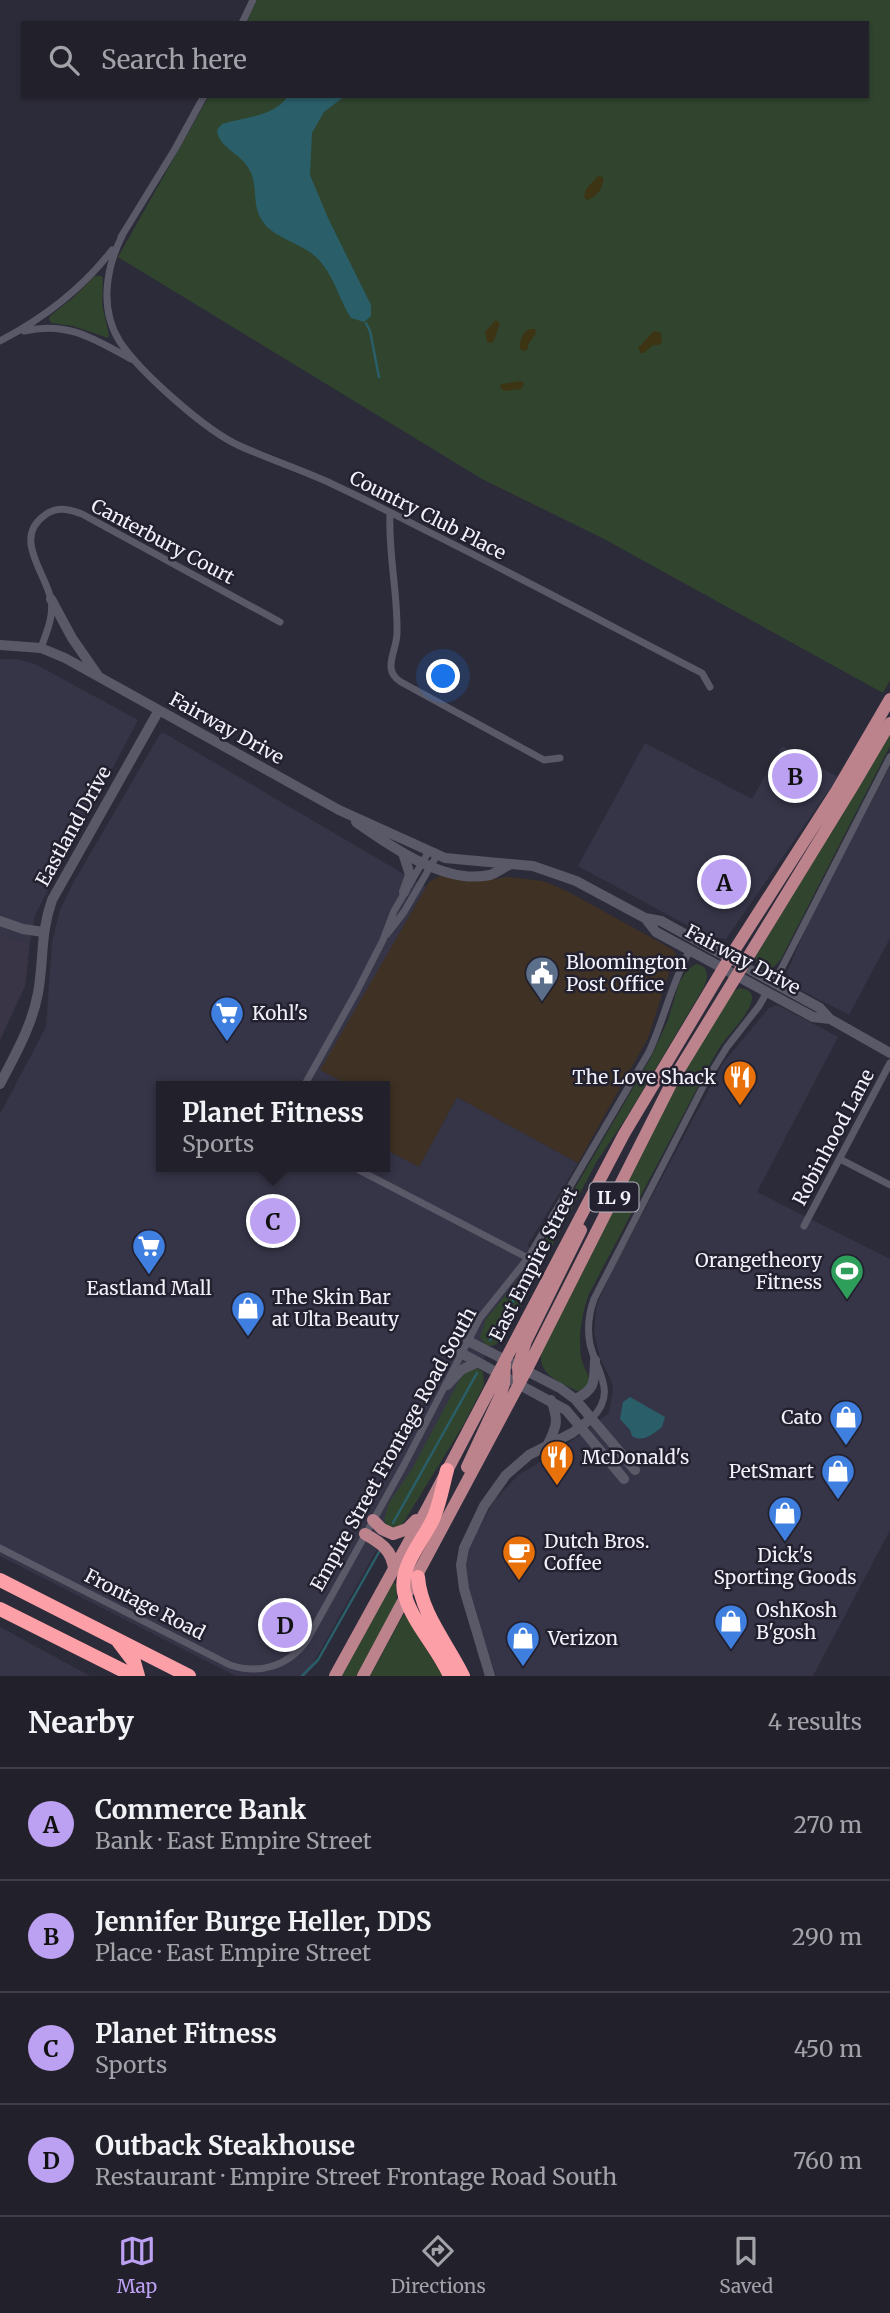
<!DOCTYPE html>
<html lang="en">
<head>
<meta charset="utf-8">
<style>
	:root { --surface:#21202b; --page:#2d2d37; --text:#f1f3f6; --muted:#a2a3a9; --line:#3e3e47; --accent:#bca0f2 }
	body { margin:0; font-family:Merriweather,serif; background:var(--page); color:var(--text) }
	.you { position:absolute; left:444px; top:677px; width:24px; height:24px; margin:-18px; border:5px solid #fff; border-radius:50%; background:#1a73e8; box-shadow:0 0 0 10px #1a73e833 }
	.badge { display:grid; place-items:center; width:46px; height:46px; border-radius:50%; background:var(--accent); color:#111; font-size:23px; font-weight:700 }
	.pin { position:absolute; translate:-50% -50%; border:4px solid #fff; box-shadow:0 2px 7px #0006 }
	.popup { position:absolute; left:156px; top:1081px; width:234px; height:91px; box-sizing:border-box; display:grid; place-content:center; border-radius:0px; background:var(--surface); filter:drop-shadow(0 2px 5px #0005); font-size:23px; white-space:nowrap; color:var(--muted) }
	.popup b { font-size:26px; color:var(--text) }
	.popup::after { content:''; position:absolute; left:50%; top:100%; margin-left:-14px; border:14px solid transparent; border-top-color:var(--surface) }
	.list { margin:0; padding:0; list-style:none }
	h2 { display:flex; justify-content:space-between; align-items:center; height:91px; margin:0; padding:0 28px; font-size:30px }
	h2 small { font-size:23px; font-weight:400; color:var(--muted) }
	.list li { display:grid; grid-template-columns:46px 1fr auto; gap:21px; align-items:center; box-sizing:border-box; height:112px; padding:0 28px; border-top:2px solid var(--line) }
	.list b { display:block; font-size:26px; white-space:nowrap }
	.list p { margin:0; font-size:23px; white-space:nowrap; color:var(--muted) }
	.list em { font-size:23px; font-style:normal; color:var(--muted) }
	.icon { flex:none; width:38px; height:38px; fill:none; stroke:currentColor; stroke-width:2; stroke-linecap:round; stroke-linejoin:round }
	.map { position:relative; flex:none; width:890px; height:1676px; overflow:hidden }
	.search { position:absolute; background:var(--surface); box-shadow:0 2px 5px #0004; left:21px; right:21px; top:21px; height:77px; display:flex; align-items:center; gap:18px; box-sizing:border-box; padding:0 24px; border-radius:0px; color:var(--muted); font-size:26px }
	.sheet { height:539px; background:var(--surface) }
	nav { display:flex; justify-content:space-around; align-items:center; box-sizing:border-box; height:98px; border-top:2px solid var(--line); background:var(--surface); font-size:19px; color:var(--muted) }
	nav a { display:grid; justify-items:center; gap:4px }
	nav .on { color:var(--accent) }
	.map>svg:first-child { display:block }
	.built { fill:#363548 }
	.industrial { fill:#3f3224 }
	.medical { fill:#3a3546 }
	.green { fill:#30442e }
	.sand { fill:#3d3414 }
	.water { fill:#2a5f69 }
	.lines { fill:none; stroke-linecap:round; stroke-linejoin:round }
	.stream { stroke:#2a5f69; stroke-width:2.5 }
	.street { stroke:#5a5968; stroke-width:7 }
	.secondary { stroke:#5a5968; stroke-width:10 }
	.primary { stroke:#bc838d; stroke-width:12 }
	.highway { stroke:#fd9fa6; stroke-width:14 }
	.labels { text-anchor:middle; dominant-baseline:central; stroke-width:5; stroke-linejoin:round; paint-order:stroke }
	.shield { fill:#23212f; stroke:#b3b3bd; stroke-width:2 }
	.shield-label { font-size:18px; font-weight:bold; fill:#f1f1fa }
	.street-label { font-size:19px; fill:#f1f1fa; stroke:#23212f }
	.poi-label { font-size:19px; fill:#f1f1fa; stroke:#23212f; text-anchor:start }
</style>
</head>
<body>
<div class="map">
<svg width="890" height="1676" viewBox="0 0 890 1676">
	<rect width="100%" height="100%" fill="#2c2b39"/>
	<!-- built -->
	<path class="built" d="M0,659H18L37,665L138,720L35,915L30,943L0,935Z
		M164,733L426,887L321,1070L350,1086H161V1167H385V1149L419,1167L457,1097L578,1163L527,1246L542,1255L306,1676H236L0,1556V1114L46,1027L52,942L60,910L72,885L160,734Z
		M645,743L752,799L782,746L838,777L726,939L707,936L578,866Z
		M890,766V938L849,1015L791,985L787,972L809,921Z
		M778,1005L838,1037L757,1192L890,1259V1530L813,1676H496L468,1589L465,1572L468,1548L494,1501L518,1475L554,1454L609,1413L613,1389L611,1380L600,1358L594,1332L597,1304L612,1271L723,1063L769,1008Z
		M0,1627L90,1676H0Z"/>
	<!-- industrial -->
	<path class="industrial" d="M440,876L486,880L507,877L543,881L565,890L672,949L676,954L675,962L669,973L648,1038L578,1163L457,1097L419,1167L385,1149V1086H350L320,1070L429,882Z"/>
	<!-- medical -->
	<path class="medical" d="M0,935L30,943L25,986L0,1040Z"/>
	<!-- green -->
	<path class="green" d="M257,0H890V680L883,693L604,539L482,479L118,257L209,96H867V23H246Z
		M95,276H101L103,278L102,304L109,335L108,338L73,326L51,323L49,319L50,316L74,297Z
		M890,734V746L781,959C774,968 766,975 756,964V956Z
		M696,964C710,966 708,978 704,987L628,1115L597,1161L506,1334C500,1341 496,1348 486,1345L480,1337L486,1319L532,1262L651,1057L668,1020L679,983L687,970Z
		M739,988C772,991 733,1029 725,1040C719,1047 715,1056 710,1064L589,1294C582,1312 578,1337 581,1356C582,1366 589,1373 590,1383L582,1391H577C560,1382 539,1376 541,1354L681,1076L732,993Z
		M477,1368L483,1372L484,1385L464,1424L402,1525L396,1530L387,1526L384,1520L389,1503L412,1469L461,1377L464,1372Z
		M393,1582L396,1584L397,1603L357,1676H340Z
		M403,1615H405L443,1676H370Z"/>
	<!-- sand -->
	<path class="sand" d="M598,176L603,177C605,186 596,198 587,200L584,197L586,189Z
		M496,320L500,323L494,341L490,343L487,342L485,332Z
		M529,329H535L536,333L529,343L527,350L523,351L520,349C519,342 523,332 529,329Z
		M654,331L661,333L662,342L658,345H653L644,353H641L638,348Z
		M522,381L524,384L521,389L504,391L500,387L501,384Z"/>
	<!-- water -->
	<path class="water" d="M288,96H345L324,112L312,133L310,175L328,218L371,305V316L364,322L351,318C338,298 334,274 316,257C301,243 274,238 263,222C250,205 260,183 247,166C238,152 219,148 217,130L222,124C244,117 274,117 288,96Z
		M630,1397L665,1417L662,1427C653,1434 643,1443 632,1436L630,1430L620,1419L623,1402Z"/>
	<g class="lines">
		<!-- stream -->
		<path class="stream" d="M366,323L370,331L379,377
			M490,1340L513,1301
			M393,1523L477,1373
			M302,1676L318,1660L379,1552"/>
		<!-- street -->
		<path class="street" d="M242,23L253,0
			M122,236C106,268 99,309 120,342C141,373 206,431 240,446C269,459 299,469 328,482C360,497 392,513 423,529C517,576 609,625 702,673L710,687
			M121,237L175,149L204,96
			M24,331C68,321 94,339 131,359
			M0,341C42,319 83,288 112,250
			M390,513C388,553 398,593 397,633C397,651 381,670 401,682L544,760L560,758
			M41,648C46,633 54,617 51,600C46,573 12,538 45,515C57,506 69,509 82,514L280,622
			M387,934L404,912L437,855
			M774,983L890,757
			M304,1086L357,991L383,940L394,911L429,851
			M840,1159L890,1185
			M353,1167L528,1258
			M804,1226L890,1063
			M592,1418C618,1392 596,1371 590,1344C587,1329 589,1313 594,1299L706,1081L727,1047L759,1006L767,992
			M0,1548L230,1665C260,1675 289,1666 307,1640L404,1465L480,1318L528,1258L649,1052C665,1017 671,984 690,950"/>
		<!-- secondary -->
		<path class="secondary" d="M51,599L72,638L97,674
			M0,645L41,648L65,658L339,810L445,858L533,866L576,881L645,918L661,921L820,1008L830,1019
			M356,822C390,846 445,885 490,875C496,873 503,868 509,865
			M403,853L410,875L404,892
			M645,918L656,932L813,1017L830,1019L890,1053
			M0,921L23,929L43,932
			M0,1084C15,1055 32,1026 38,993C44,960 40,934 52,900L159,710
			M468,1341L560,1388L575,1399L635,1470
			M461,1353L566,1410L624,1479
			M447,1385L461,1370L478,1362
			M575,1399C596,1390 594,1381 595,1360
			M547,1446C557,1426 559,1421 551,1400
			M490,1676L464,1589L461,1565L464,1548L484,1506L506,1475L529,1455L572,1433L592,1418"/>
		<!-- primary -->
		<path class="primary" d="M519,1383L518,1367L526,1341L581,1230
			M467,1467L500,1396L504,1384L505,1364
			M373,1520L382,1529L393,1534L407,1529L416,1520
			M365,1534C381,1543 392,1550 394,1569
			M335,1676L428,1507L624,1134L730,957L837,790L890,699
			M363,1676L526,1371L674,1078L854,784L890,723"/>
		<!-- highway -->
		<path class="highway" d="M447,1470C443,1485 440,1502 434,1517C424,1540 396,1569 405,1596C414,1625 438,1648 450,1676
			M418,1577C421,1614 447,1643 463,1676
			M0,1580L189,1676
			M0,1609L134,1676
			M118,1641L134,1662L138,1676"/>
	</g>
	<!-- icons -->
	<defs>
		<g id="civic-pin" transform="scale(1.75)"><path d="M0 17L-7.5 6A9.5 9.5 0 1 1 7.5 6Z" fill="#5c6f8a" stroke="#23212f"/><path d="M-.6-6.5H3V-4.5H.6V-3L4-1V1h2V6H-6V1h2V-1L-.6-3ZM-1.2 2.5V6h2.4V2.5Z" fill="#fff"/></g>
		<g id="supermarket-pin" transform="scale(1.75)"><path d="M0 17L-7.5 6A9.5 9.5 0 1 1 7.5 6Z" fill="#3f7fe0" stroke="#23212f"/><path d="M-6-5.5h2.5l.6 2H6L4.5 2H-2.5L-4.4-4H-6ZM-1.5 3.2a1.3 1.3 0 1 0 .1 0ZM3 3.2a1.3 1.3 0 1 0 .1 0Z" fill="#fff"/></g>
		<g id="restaurant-pin" transform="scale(1.75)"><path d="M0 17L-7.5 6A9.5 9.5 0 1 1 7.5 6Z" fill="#e8710a" stroke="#23212f"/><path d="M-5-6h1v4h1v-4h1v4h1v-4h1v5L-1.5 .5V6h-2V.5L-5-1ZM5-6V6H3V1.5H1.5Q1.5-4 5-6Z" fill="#fff"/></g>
		<g id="stadium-pin" transform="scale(1.75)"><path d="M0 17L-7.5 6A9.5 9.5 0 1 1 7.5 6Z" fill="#2e9e5b" stroke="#23212f"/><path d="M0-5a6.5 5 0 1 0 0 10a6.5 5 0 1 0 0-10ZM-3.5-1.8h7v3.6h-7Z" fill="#fff"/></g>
		<g id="shop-pin" transform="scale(1.75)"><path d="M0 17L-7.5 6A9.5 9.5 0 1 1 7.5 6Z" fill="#3f7fe0" stroke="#23212f"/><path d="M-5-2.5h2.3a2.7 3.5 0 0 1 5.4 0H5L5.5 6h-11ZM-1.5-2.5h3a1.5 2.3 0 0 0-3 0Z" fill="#fff"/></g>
		<g id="cafe-pin" transform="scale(1.75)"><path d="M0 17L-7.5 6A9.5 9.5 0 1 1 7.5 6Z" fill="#e8710a" stroke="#23212f"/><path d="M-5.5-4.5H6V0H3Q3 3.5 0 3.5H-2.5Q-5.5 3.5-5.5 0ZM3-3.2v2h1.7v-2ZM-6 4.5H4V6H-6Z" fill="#fff"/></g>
	</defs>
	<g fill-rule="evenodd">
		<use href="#civic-pin" x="542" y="973"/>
		<use href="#supermarket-pin" x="227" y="1013"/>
		<use href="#restaurant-pin" x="740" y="1077"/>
		<use href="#supermarket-pin" x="149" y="1246"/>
		<use href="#stadium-pin" x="847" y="1271"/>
		<use href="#shop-pin" x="248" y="1308"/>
		<use href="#shop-pin" x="846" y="1417"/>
		<use href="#restaurant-pin" x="557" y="1457"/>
		<use href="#shop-pin" x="838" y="1471"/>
		<use href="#shop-pin" x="785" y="1513"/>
		<use href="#cafe-pin" x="519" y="1552"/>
		<use href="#shop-pin" x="731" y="1621"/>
		<use href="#shop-pin" x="523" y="1638"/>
	</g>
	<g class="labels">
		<!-- shield labels -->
		<rect class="shield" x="589.5" y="1182.5" width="49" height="29" rx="5"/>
		<g class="shield-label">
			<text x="614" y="1197">IL 9</text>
		</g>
		<!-- street labels -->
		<g class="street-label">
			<text transform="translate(428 515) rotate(27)">Country Club Place</text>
			<text transform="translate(163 541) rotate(28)">Canterbury Court</text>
			<text transform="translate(227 728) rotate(29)">Fairway Drive</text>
			<text transform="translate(73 826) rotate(-61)">Eastland Drive</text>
			<text transform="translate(743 959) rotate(28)">Fairway Drive</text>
			<text transform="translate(833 1137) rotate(-62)">Robinhood Lane</text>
			<text transform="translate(533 1264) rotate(-63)">East Empire Street</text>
			<text transform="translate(393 1449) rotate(-61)">Empire Street Frontage Road South</text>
			<text transform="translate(145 1604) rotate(27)">Frontage Road</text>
		</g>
		<!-- poi labels -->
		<g class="poi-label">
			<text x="566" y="962">Bloomington<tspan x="566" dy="22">Post Office</tspan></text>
			<text x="252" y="1013">Kohl's</text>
			<text x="716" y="1077" text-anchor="end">The Love Shack</text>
			<text x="822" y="1260" text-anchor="end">Orangetheory<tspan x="822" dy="22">Fitness</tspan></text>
			<text x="149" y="1288" text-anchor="middle">Eastland Mall</text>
			<text x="272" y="1297">The Skin Bar<tspan x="272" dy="22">at Ulta Beauty</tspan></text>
			<text x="822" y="1417" text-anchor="end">Cato</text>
			<text x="582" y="1457">McDonald's</text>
			<text x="814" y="1471" text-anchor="end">PetSmart</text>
			<text x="544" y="1541">Dutch Bros.<tspan x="544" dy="22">Coffee</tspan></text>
			<text x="785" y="1555" text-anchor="middle">Dick's<tspan x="785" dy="22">Sporting Goods</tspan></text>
			<text x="756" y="1610">OshKosh<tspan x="756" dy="22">B'gosh</tspan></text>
			<text x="548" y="1638">Verizon</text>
		</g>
	</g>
</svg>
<div class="you"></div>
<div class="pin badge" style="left:724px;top:882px">A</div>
<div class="pin badge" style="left:795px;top:776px">B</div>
<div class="pin badge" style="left:273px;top:1221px">C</div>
<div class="popup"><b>Planet Fitness</b>Sports</div>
<div class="pin badge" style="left:285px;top:1625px">D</div>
<div class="search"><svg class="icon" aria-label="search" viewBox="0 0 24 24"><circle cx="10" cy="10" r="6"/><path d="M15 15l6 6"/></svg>Search here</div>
</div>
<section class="sheet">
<h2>Nearby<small>4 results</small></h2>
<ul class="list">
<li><span class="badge">A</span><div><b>Commerce Bank</b><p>Bank · East Empire Street</p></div><em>270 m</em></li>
<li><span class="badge">B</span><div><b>Jennifer Burge Heller, DDS</b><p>Place · East Empire Street</p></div><em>290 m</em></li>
<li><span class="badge">C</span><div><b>Planet Fitness</b><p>Sports</p></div><em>450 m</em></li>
<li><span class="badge">D</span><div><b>Outback Steakhouse</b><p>Restaurant · Empire Street Frontage Road South</p></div><em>760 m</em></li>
</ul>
</section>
<nav>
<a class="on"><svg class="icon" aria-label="map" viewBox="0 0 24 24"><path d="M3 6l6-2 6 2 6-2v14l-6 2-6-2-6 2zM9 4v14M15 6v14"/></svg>Map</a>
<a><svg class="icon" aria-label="directions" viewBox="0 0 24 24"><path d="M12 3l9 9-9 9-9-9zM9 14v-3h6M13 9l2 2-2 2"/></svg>Directions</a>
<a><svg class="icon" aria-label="saved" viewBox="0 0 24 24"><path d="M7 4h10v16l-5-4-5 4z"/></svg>Saved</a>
</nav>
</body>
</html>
